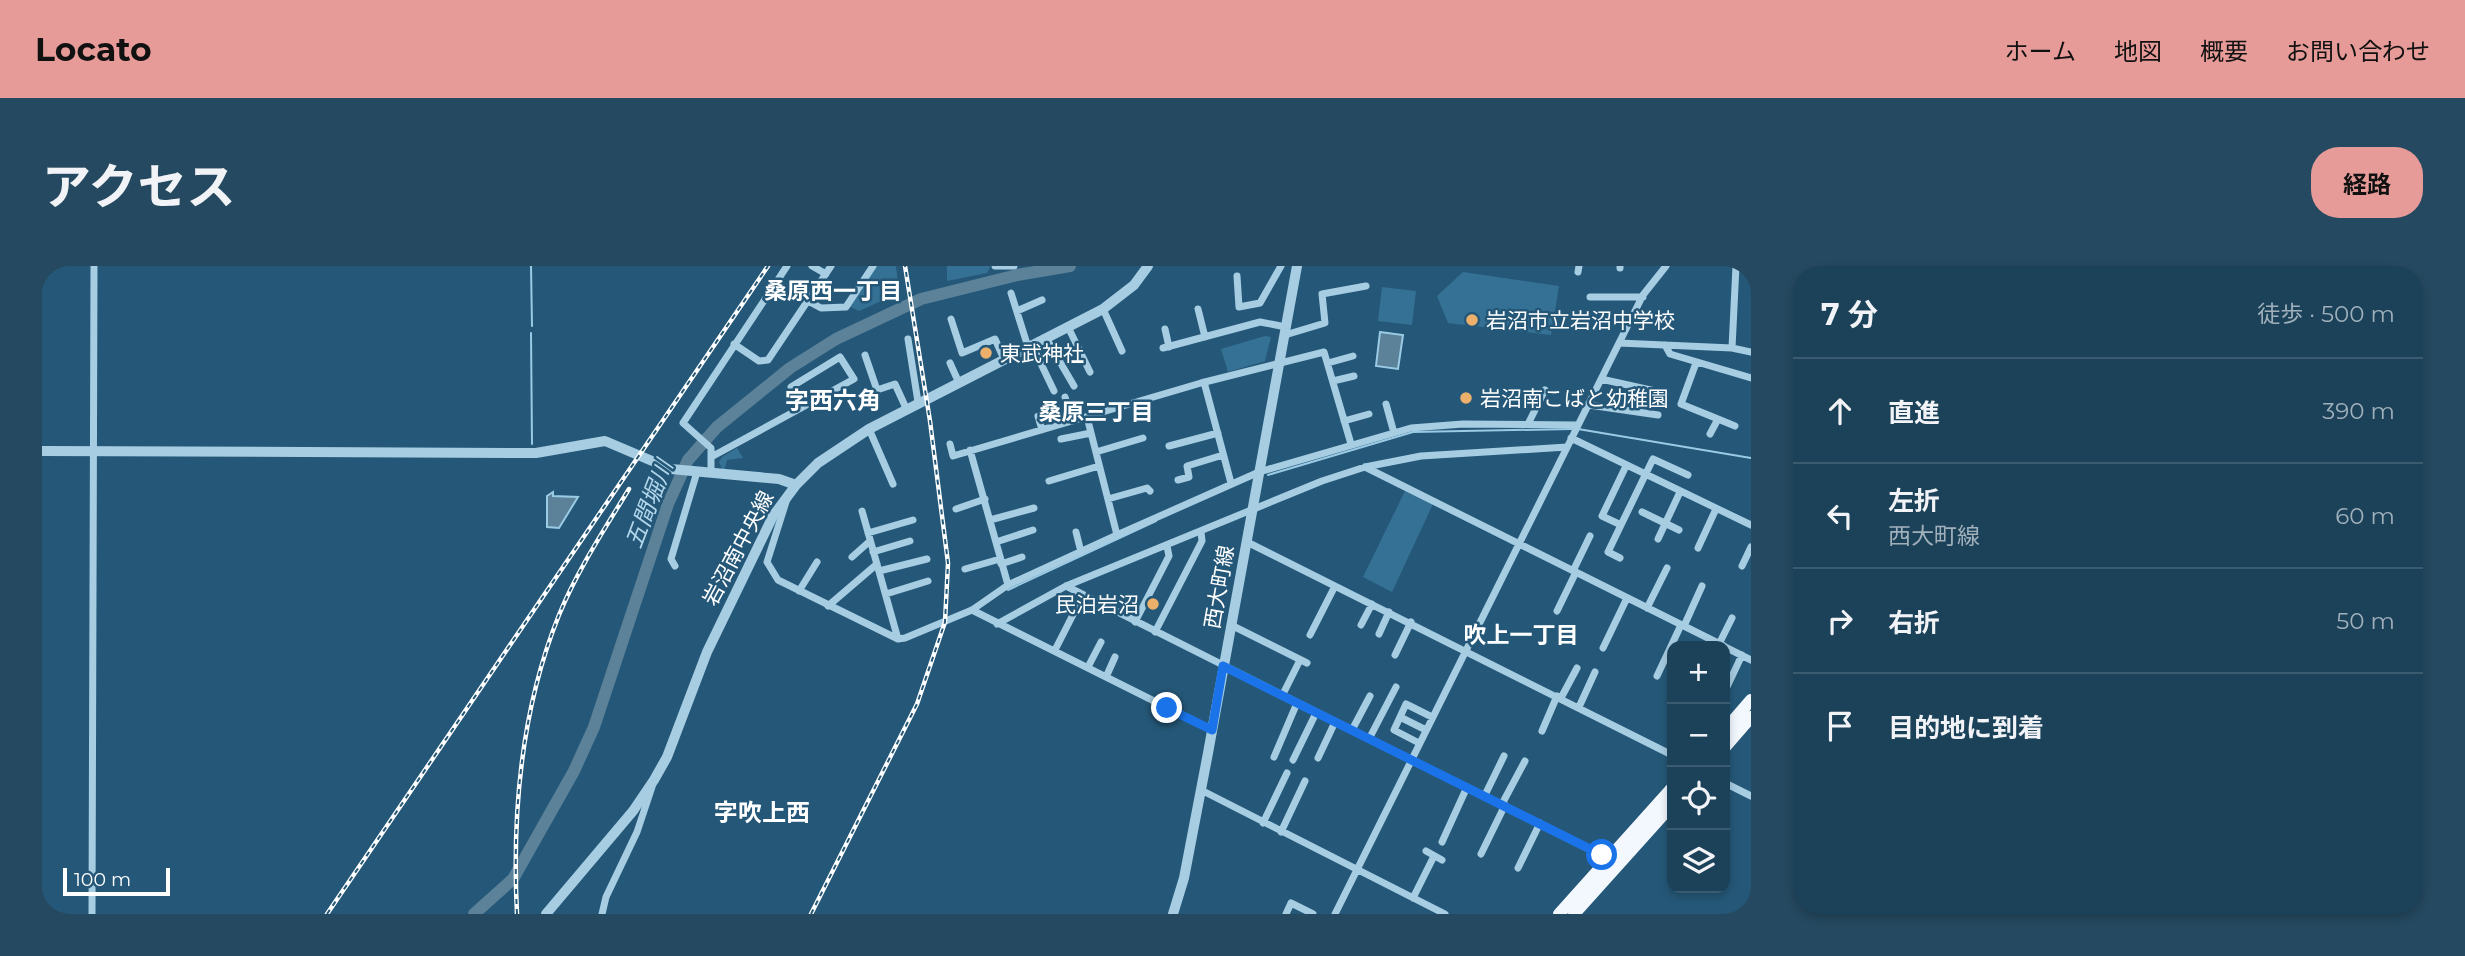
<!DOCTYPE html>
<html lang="ja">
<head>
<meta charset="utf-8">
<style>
	:root { --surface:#1c425a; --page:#254960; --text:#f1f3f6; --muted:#a0b0bb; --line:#3a5b70; --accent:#e69b98 }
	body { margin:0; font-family:Montserrat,"Noto Sans JP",sans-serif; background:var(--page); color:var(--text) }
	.controls { position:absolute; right:21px; bottom:21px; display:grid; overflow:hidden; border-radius:14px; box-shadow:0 4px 10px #0003 }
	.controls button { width:63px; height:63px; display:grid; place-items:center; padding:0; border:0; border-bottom:2px solid var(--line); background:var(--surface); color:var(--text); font:35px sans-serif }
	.scale { position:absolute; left:21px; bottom:18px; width:107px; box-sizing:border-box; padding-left:7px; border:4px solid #fff; border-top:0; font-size:19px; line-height:24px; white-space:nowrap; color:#fff; -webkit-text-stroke:5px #255878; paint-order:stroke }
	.stop { position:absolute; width:21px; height:21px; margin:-16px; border:5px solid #1a73e8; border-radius:50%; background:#fff }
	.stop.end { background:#1a73e8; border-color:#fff; box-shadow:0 2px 7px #0008 }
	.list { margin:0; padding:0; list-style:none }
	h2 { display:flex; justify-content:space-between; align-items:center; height:91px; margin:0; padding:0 28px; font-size:30px }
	h2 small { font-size:23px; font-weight:400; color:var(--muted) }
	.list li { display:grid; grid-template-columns:46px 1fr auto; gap:21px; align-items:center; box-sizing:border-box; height:105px; padding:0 28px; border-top:2px solid var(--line) }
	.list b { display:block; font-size:26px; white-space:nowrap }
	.list p { margin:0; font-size:23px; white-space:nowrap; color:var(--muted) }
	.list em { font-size:23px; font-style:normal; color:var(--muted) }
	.icon { flex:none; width:38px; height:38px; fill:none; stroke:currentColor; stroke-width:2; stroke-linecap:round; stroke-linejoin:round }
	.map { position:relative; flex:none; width:1709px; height:648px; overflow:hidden; border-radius:28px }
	header { display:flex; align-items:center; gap:42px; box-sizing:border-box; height:98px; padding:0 35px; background:var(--accent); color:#111 }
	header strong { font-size:33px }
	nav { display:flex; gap:38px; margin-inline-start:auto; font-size:24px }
	.intro { display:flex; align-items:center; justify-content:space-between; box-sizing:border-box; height:168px; padding:0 42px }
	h1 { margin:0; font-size:49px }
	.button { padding:18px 32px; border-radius:28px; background:var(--accent); color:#111; font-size:24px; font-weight:700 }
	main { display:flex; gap:42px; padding:0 42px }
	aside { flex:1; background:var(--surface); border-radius:28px; box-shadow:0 4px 10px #0003 }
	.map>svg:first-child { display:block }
	.green { fill:#357194 }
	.water { fill:#5c8299; stroke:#9bcae4; stroke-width:2 }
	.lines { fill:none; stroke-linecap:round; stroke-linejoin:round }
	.stream { stroke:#9bcae4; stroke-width:2 }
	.river { stroke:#5c8299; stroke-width:12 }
	.minor { stroke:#a7cde3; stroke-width:7 }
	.tertiary { stroke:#a7cde3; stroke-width:10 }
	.trunk { stroke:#f2f8fe; stroke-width:12 }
	.rail-casing { stroke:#fff; stroke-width:4.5 }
	.rail { stroke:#255878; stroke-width:2; stroke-dasharray:5; stroke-linecap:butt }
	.route { stroke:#1a73e8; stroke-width:9 }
	.poi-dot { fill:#edb06b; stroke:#255878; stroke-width:2.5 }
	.labels { text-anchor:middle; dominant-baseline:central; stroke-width:5; stroke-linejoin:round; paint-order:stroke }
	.poi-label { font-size:21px; fill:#fff; stroke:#255878; text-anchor:start }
	.street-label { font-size:21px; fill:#fff; stroke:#255878 }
	.neighbourhood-label { font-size:23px; font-weight:bold; fill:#fff; stroke:#255878 }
	.water-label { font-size:23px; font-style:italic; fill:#b1d6eb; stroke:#255878 }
	.quarter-label { font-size:24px; font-weight:bold; fill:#fff; stroke:#255878 }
</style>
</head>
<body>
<header>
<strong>Locato</strong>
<nav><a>ホーム</a><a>地図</a><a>概要</a><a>お問い合わせ</a></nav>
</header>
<div class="intro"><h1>アクセス</h1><a class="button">経路</a></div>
<main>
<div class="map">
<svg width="1709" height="648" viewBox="0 0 1709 648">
	<rect width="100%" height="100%" fill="#255878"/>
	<!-- green -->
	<path class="green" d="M833,0H854L857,27L817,45L807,40Z
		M905,0H947L948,1L945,7L905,15Z
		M1421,6L1517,20L1509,69L1406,57L1395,30Z
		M1340,21L1374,25L1370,59L1336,55Z
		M1223,70L1229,71L1223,95L1186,106L1179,83Z
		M695,182L701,192L685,194L683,203H680L677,196L680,191Z
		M1363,225L1391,238L1350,326L1321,311Z"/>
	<!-- water -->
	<path class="water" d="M1338,66L1361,69L1356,103L1334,100Z
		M511,226V230L536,231L517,262L505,261V230Z"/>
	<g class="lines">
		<!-- stream -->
		<path class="stream" d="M489,0L490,60
			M489,67L490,178
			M1536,163L1709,192
			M1226,209L1371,166L1530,163
			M966,324L1114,255"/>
		<!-- river -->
		<path class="river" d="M432,648L471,613L532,505L552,461L626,238L646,194L675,161L748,102L794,73L879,33L975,9L1028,0"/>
		<!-- minor -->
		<path class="minor" d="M770,0L784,8
			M953,0H972
			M1578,2V0
			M1536,6L1537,0
			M1195,10L1197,41L1218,37L1239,0
			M969,27L986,81
			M1548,31H1601
			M766,35L779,42L804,41L831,0
			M1061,43L1080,85
			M1156,43L1163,71
			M975,45L1000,34
			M909,53L920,87L953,73L962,93
			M1026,61L1048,106
			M1123,63L1127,81
			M1243,69L1283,57L1280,28L1324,20
			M1004,72L1032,120
			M866,73L876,136
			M1577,77L1601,29L1624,0
			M692,78L717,95L726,94L789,0
			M990,79L1012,125
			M1623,79L1628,88L1709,112
			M1121,82L1218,56L1244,61
			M1690,82L1709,86
			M823,89L835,124L853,118L864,142
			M908,97L917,117
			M1286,97L1311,90
			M1654,97L1639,138L1676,153L1668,168
			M1559,113L1622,127
			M1291,115L1312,110
			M1162,116L1189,217
			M1023,131L1031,155
			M1344,138L1352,167
			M1547,139L1616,149
			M996,150L1000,164
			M1676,153L1693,160
			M1302,155L1327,148
			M1486,158L1503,124
			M827,163L851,218
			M1529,172L1709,259
			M1019,173L1049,167
			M908,178L911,190L1159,117L1282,86L1309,178
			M1127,180L1176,167
			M1054,186L1101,172
			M671,190L812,113L798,91L749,121L759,142
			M1584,200L1560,250L1579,259L1611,193L1646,209
			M1323,201L1682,380
			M669,207V182L641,157L745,0
			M1136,214L1147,211L1145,200L1181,189
			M1007,215L1057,200
			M1066,233L1105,222L1108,225
			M744,236L725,296L736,314L856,373L863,372L930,344L966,319L928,184
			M914,243L943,233
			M820,245L856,373
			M1600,246L1637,264
			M948,254L992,242
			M1034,266L1039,286
			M826,267L871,254
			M1075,269L1217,206L1369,162L1421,158L1536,159
			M1616,273L1638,226
			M954,276L991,264
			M1205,276L1630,489
			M1656,282L1674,243
			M831,286L868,275
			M810,291L828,275
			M1578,292L1566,286L1579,259
			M959,298L980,291
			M633,300L629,293L655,206
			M1700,300L1709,281
			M923,303L958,293
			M837,305L885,293
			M1531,305L1548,270
			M966,319L1075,269L1045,151
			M1024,320L1567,593
			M757,325L775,296
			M844,328L886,315
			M786,340L835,298
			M1605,342L1625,302
			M930,344L1170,464
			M1515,345L1534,306
			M1093,356L1127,290L1125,280
			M955,358L1024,320L1280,215L1323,201L1379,190L1525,181
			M1189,359L1265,397
			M1319,359L1330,338
			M1642,360L1660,320
			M1113,366L1160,275L1159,266
			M1337,368L1347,346
			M1268,369L1293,320
			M1677,378L1690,352
			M1683,381L1709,394
			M1561,382L1585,332
			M1013,384L1040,331
			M1353,389L1369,356
			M1046,401L1059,376
			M1615,410L1639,359
			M1064,411L1073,391
			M1683,425L1700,389
			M1240,430L1258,394
			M1519,432L1535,402
			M1537,441L1553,406
			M1358,451L1384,464
			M1310,464L1328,430
			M1500,465L1515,430
			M1327,473L1354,421
			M1377,477L1352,464L1364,438L1390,451
			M1232,491L1255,437
			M1276,492L1293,456
			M1251,494L1274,447
			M1683,517L1709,530
			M1159,524L1403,648
			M1443,529L1462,490
			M1460,538L1483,495
			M1221,557L1245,507
			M1239,566L1263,515
			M1400,576L1425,521
			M1384,585L1400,594
			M1439,588L1463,539
			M1476,602L1498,557
			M1371,632L1392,590
			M50,648L52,0
			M560,648L564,631L595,566L610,521
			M1244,648L1249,637L1271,648
			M1293,648L1577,77L1690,82L1694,0"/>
		<!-- tertiary -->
		<path class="tertiary" d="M0,185L494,187L563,175L629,203L737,213L754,219
			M504,648L591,545L612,514L625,491L665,386L731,250L754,219L776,197L827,163L1061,43L1092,19L1106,0
			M1131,648L1142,612L1166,487L1255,0"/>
		<!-- trunk -->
		<path class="trunk" d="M1683,464L1709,434
			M1683,481L1709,451
			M1517,648L1630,522
			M1532,648L1630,539"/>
		<!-- rail casing -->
		<g class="rail-casing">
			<path id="rail" d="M285,648L726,0
				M475,648C470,548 479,443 517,349C535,305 562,264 587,223
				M769,648L875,438L903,356L906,297L888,155L863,0"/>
		</g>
		<!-- rail -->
		<use href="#rail" class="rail"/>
	</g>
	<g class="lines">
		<!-- route -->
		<path class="route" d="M1125,442L1170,464L1181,400L1560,589"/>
	</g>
	<!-- markers -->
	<g class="poi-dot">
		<circle cx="1430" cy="54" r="7"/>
		<circle cx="944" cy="87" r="7"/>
		<circle cx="1424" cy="132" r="7"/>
		<circle cx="1111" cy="338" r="7"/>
	</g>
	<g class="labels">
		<!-- poi labels -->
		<g class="poi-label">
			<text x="1444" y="54">岩沼市立岩沼中学校</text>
			<text x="958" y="87">東武神社</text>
			<text x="1438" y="132">岩沼南こばと幼稚園</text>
			<text x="1097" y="338" text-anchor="end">民泊岩沼</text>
		</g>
		<!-- street labels -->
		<g class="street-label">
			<text transform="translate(696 282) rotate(-62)">岩沼南中央線</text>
			<text transform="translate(1177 321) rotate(-80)">西大町線</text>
		</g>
		<!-- neighbourhood labels -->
		<g class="neighbourhood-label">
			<text x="791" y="25">桑原西一丁目</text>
			<text x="1054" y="146">桑原三丁目</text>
			<text x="1479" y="369">吹上一丁目</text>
		</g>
		<!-- water labels -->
		<g class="water-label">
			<text transform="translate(607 238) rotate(-69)">五間堀川</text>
		</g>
		<!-- quarter labels -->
		<g class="quarter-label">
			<text x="791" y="134">字西六角</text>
			<text x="720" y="546">字吹上西</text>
		</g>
	</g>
</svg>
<div class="controls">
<button>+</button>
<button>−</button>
<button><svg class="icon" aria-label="locate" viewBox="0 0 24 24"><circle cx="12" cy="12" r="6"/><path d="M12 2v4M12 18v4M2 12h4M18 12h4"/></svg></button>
<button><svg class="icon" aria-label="layers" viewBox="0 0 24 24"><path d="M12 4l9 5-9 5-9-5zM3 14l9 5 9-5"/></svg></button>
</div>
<div class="scale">100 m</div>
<div class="stop" style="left:1560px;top:589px"></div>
<div class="stop end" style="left:1125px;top:442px"></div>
</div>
<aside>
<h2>7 分<small>徒歩 · 500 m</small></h2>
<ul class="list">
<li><svg class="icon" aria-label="ahead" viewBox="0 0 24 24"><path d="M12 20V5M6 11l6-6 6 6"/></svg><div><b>直進</b></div><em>390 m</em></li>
<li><svg class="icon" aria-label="left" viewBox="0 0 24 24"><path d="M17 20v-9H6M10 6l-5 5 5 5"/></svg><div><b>左折</b><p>西大町線</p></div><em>60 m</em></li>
<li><svg class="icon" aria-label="right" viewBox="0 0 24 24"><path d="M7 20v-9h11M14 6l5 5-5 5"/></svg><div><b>右折</b></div><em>50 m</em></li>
<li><svg class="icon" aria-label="arrive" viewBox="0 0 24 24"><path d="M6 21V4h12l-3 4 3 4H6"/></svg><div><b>目的地に到着</b></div></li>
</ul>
</aside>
</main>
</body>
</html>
